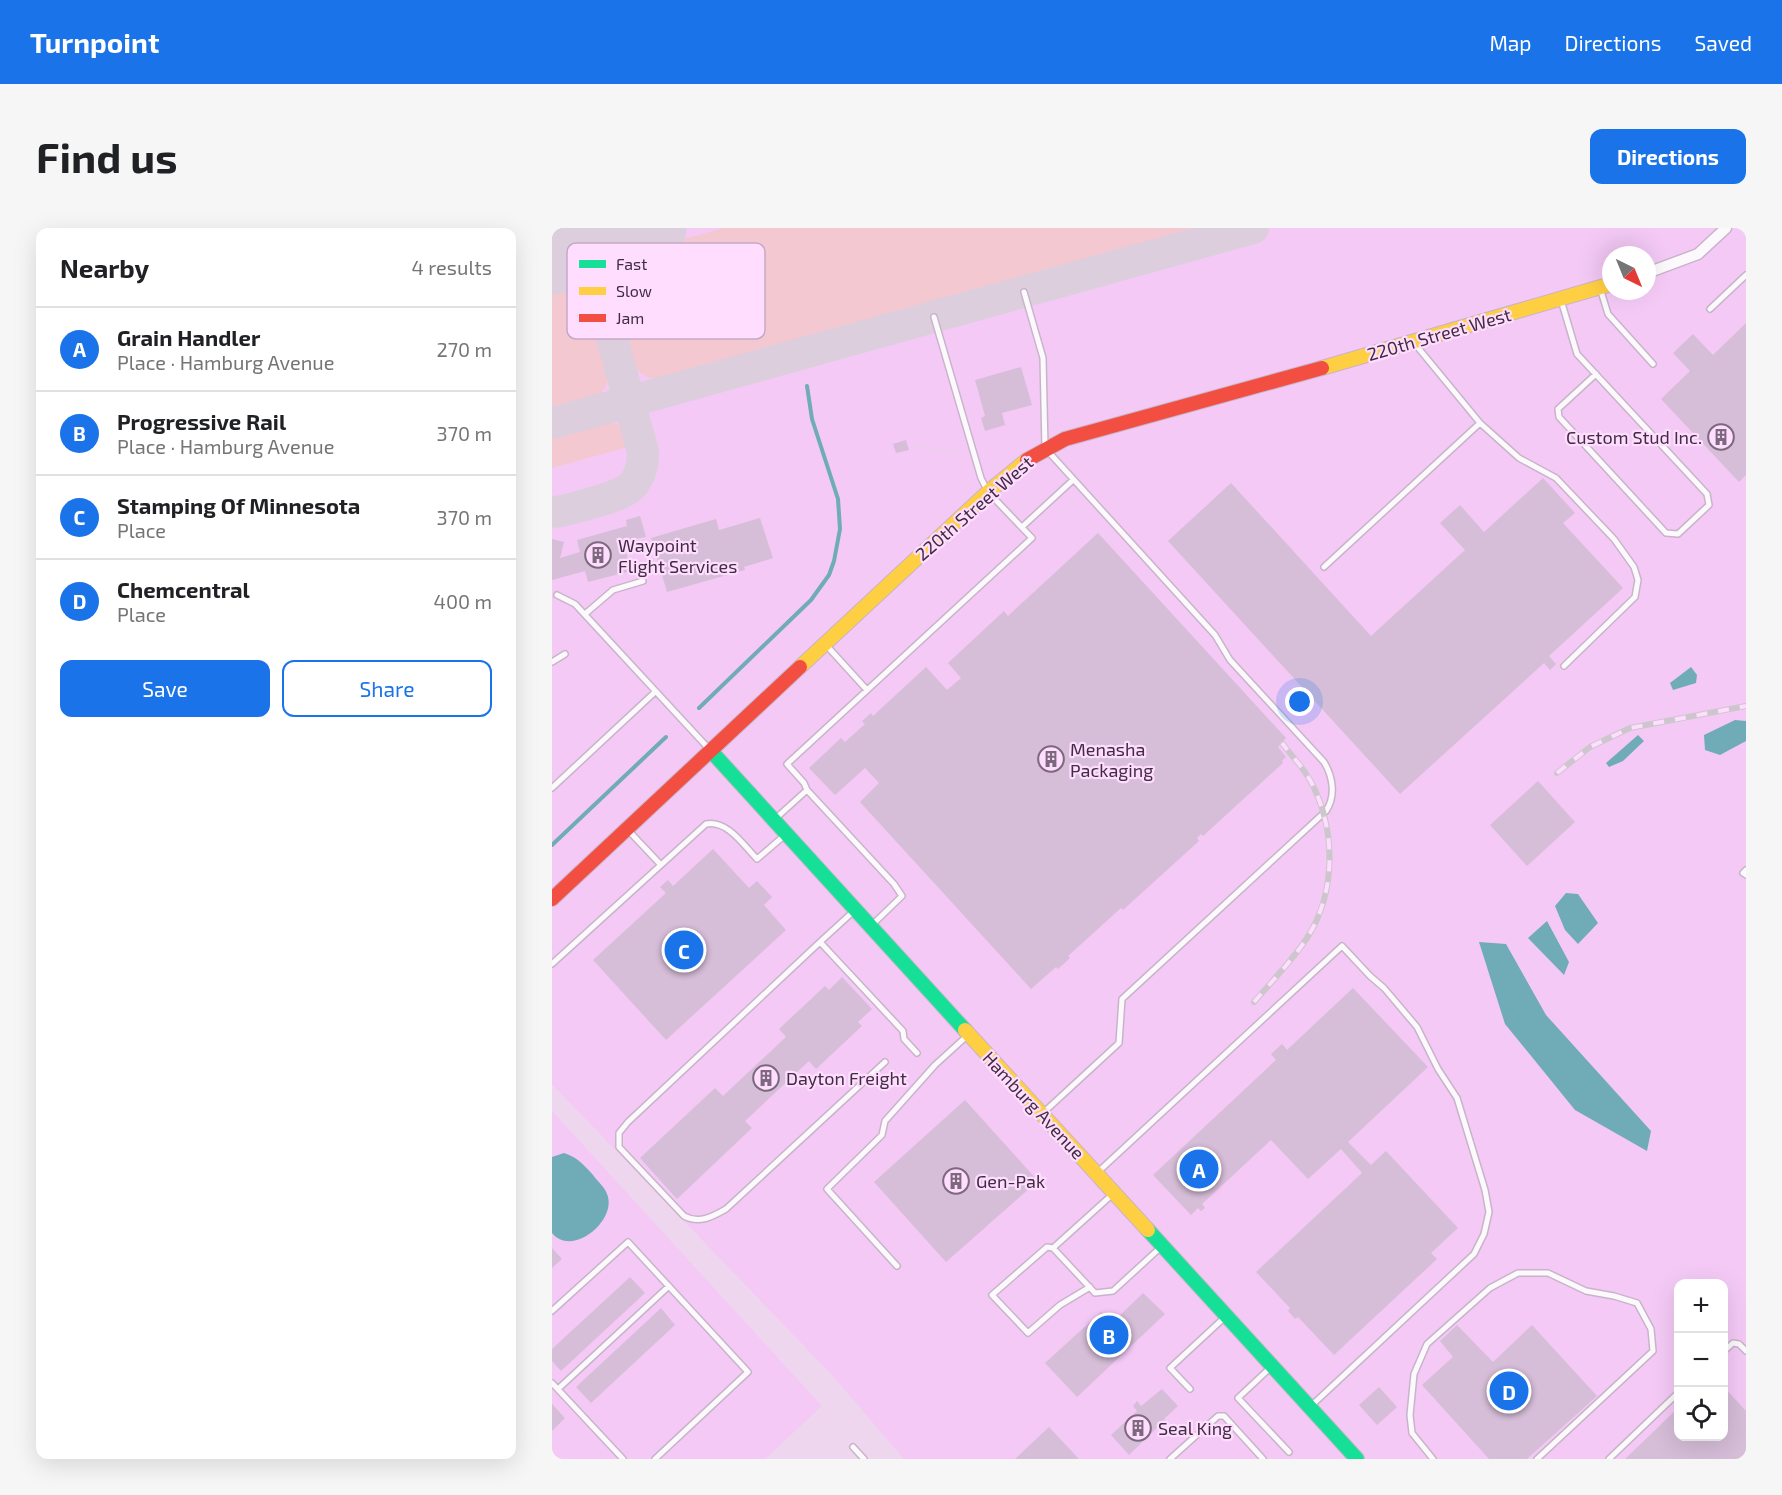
<!DOCTYPE html>
<html lang="en">
<head>
<meta charset="utf-8">
<style>
	:root { --surface:#fff; --page:#f6f6f6; --text:#202124; --muted:#757577; --line:#e0e0e0; --accent:#1a73e8 }
	body { margin:0; font-family:"Exo 2",sans-serif; background:var(--page); color:var(--text) }
	.controls { position:absolute; right:18px; bottom:18px; display:grid; overflow:hidden; border-radius:12px; box-shadow:0 6px 24px #0002 }
	.controls button { width:54px; height:54px; display:grid; place-items:center; padding:0; border:0; border-bottom:2px solid var(--line); background:var(--surface); color:var(--text); font:30px sans-serif }
	.compass { position:absolute; left:1050px; top:18px; width:54px; height:54px; border-radius:50%; background:var(--surface); box-shadow:0 6px 24px #0002; rotate:137deg }
	.you { position:absolute; left:748px; top:474px; width:21px; height:21px; margin:-15px; border:4px solid #fff; border-radius:50%; background:#1a73e8; box-shadow:0 0 0 9px #1a73e833 }
	.badge { display:grid; place-items:center; width:39px; height:39px; border-radius:50%; background:var(--accent); color:#fff; font-size:20px; font-weight:700 }
	.pin { position:absolute; translate:-50% -50%; border:3px solid #fff; box-shadow:0 2px 6px #0006 }
	.list { margin:0; padding:0; list-style:none }
	h2 { display:flex; justify-content:space-between; align-items:center; height:78px; margin:0; padding:0 24px; font-size:26px }
	h2 small { font-size:20px; font-weight:400; color:var(--muted) }
	.list li { display:grid; grid-template-columns:39px 1fr auto; gap:18px; align-items:center; box-sizing:border-box; height:84px; padding:0 24px; border-top:2px solid var(--line) }
	.list b { display:block; font-size:22px; white-space:nowrap }
	.list p { margin:0; font-size:20px; white-space:nowrap; color:var(--muted) }
	.list em { font-size:20px; font-style:normal; color:var(--muted) }
	.actions { display:flex; gap:12px; padding:18px 24px }
	.actions a { flex:1; padding:14px 0; border:2px solid var(--accent); border-radius:12px; text-align:center; font-size:21px; color:var(--accent) }
	.actions .main { background:var(--accent); color:#fff }
	.icon { flex:none; width:33px; height:33px; fill:none; stroke:currentColor; stroke-width:2; stroke-linecap:round; stroke-linejoin:round }
	.map { position:relative; flex:none; width:1194px; height:1231px; overflow:hidden; border-radius:12px }
	header { display:flex; align-items:center; gap:36px; box-sizing:border-box; height:84px; padding:0 30px; background:var(--accent); color:#fff }
	header strong { font-size:28px }
	nav { display:flex; gap:33px; margin-inline-start:auto; font-size:21px }
	.intro { display:flex; align-items:center; justify-content:space-between; box-sizing:border-box; height:144px; padding:0 36px }
	h1 { margin:0; font-size:42px }
	.button { padding:15px 27px; border-radius:12px; background:var(--accent); color:#fff; font-size:21px; font-weight:700 }
	main { display:flex; gap:36px; padding:0 36px }
	aside { flex:1; background:var(--surface); border-radius:12px; box-shadow:0 6px 24px #0002 }
	.map>svg:first-child { display:block }
	.built { fill:#f4c9f6; fill-rule:evenodd }
	.green { fill:#f4c8d0 }
	.water { fill:#70abb8 }
	.lines { fill:none; stroke-linecap:round; stroke-linejoin:round }
	.stream { stroke:#70abb8; stroke-width:4 }
	.taxiway { stroke:#ddcede; stroke-width:32 }
	.runway { stroke:#ddcede; stroke-width:81 }
	.building { fill:#d6bdd8 }
	.lane-casing { stroke:#c8b4c9; stroke-width:8 }
	.street-casing { stroke:#c8b4c9; stroke-width:13 }
	.fast-casing { stroke:#c8b4c9; stroke-width:16 }
	.slow-casing { stroke:#c8b4c9; stroke-width:16 }
	.jam-casing { stroke:#c8b4c9; stroke-width:16 }
	.path { stroke:#dfd7df; stroke-width:2; stroke-dasharray:3 4.5; stroke-linecap:butt }
	.lane { stroke:#fcf9fc; stroke-width:5 }
	.street { stroke:#fcf9fc; stroke-width:10 }
	.fast { stroke:#16e098; stroke-width:14 }
	.slow { stroke:#ffcf43; stroke-width:14 }
	.jam { stroke:#f24e42; stroke-width:14 }
	.rail-casing { stroke:#cdc7cd; stroke-width:6 }
	.rail { stroke:#feddff; stroke-width:4; stroke-dasharray:11; stroke-linecap:butt }
	.labels { text-anchor:middle; dominant-baseline:central; stroke-width:4.5; stroke-linejoin:round; paint-order:stroke }
	.street-label { font-size:18px; fill:#412c42; stroke:#feddff }
	.poi-label { font-size:18px; fill:#412c42; stroke:#feddff; text-anchor:start }
	.key { fill:#feddff; stroke:#c5a8c6; stroke-width:1.5 }
	.key-label { font-size:16px; fill:#412c42 }
</style>
</head>
<body>
<header>
<strong>Turnpoint</strong>
<nav><a>Map</a><a>Directions</a><a>Saved</a></nav>
</header>
<div class="intro"><h1>Find us</h1><a class="button">Directions</a></div>
<main>
<aside>
<h2>Nearby<small>4 results</small></h2>
<ul class="list">
<li><span class="badge">A</span><div><b>Grain Handler</b><p>Place · Hamburg Avenue</p></div><em>270 m</em></li>
<li><span class="badge">B</span><div><b>Progressive Rail</b><p>Place · Hamburg Avenue</p></div><em>370 m</em></li>
<li><span class="badge">C</span><div><b>Stamping Of Minnesota</b><p>Place</p></div><em>370 m</em></li>
<li><span class="badge">D</span><div><b>Chemcentral</b><p>Place</p></div><em>400 m</em></li>
</ul>
<div class="actions"><a class="main">Save</a><a>Share</a></div>
</aside>
<div class="map">
<svg width="1194" height="1231" viewBox="0 0 1194 1231">
	<rect width="100%" height="100%" fill="#edd6ee"/>
	<!-- built -->
	<path class="built" d="M0,0H1194V1231H352L279,1146L0,856ZM1059,27H1095V63H1059ZM1126,1056H1172V1208H1126Z
		M0,883L270,1178L213,1231H0Z"/>
	<!-- green -->
	<path class="green" d="M171,0H659L112,151C97,151 90,149 81,136L58,55C58,40 64,35 75,27Z
		M6,46C19,47 27,51 34,61L57,144C55,176 26,177 0,184V48Z
		M59,193C70,198 80,206 76,219L0,240V208Z"/>
	<!-- water -->
	<path class="water" d="M1139,439L1145,447L1144,455L1121,462L1118,455Z
		M1183,492L1194,493V513L1168,527L1153,522L1152,507Z
		M1086,507L1092,513L1071,533L1057,539L1054,535Z
		M1014,665L1026,666L1046,695L1026,716L1013,702L1003,678Z
		M995,693L1017,734L1012,747L976,710Z
		M927,714L954,716L994,787L1099,903L1095,923L1023,882L953,796Z
		M12,925C25,929 32,937 41,947C45,953 53,959 55,966C66,992 20,1030 0,1005V929Z"/>
	<g class="lines">
		<!-- stream -->
		<path class="stream" d="M147,480L259,372L277,347L282,333L288,301L286,271L260,191L255,158
			M0,617L114,509"/>
		<!-- taxiway -->
		<path class="taxiway" d="M0,23C10,18 19,12 22,0
			M0,29C18,27 34,35 44,51L91,224C91,263 68,267 36,276C25,279 12,284 0,284
			M46,57C41,19 65,11 96,0
			M0,195L701,0"/>
		<!-- runway -->
		<path class="runway" d="M0,26L94,0"/>
	</g>
	<!-- building -->
	<path class="building" d="M1194,95V247L1187,254L1109,171L1138,143L1121,125L1141,106L1161,127Z
		M469,139L480,177L450,185L453,197L433,203L429,190L433,188L423,152Z
		M354,212L357,222L344,225L341,216Z
		M991,250L1023,285L1011,295L1071,360L997,428L1004,436L998,442L992,435L848,566L616,313L679,255L819,408L913,322L888,295L908,277L932,304Z
		M88,288L94,309L71,313L79,343L36,354L33,343L0,352V311L12,314L8,330L28,324L25,312L75,298L74,292Z
		M208,290L221,330L192,339L193,342L115,364L99,310L164,291L167,302Z
		M546,305L734,510L726,519L734,529L730,533L731,535L651,608L649,606L645,610L647,613L571,682L569,680L516,728L518,730L506,741L504,739L479,761L308,574L327,555L313,540L283,567L257,540L289,510L293,514L313,496L310,493L319,485L321,488L374,439L395,462L409,450L396,435L452,383L456,388Z
		M986,553L1023,594L975,638L938,597Z
		M161,621L197,660L205,653L220,669L212,677L234,702L114,812L41,732L114,665L108,659L116,652L121,658Z
		M290,749L320,781L306,794L310,798L264,841L257,833L193,893L200,900L125,971L88,930L163,860L171,868L234,809L227,801L273,758L277,762Z
		M801,760L876,839L796,914L819,937L834,923L906,1000L879,1025L885,1031L782,1127L746,1089L743,1091L736,1083L738,1080L704,1044L810,945L789,921L756,951L719,912L650,976L653,980L649,983L646,980L639,987L601,947L724,832L719,826L730,816L735,822Z
		M413,872L486,953L394,1034L322,954Z
		M0,1020L10,1031L0,1040Z
		M78,1049L93,1065L9,1143L0,1133V1121Z
		M591,1065L613,1086L525,1169L493,1135L549,1084L559,1096Z
		M109,1080L123,1097L39,1175L24,1159Z
		M905,1097L941,1134L980,1097L1045,1168L975,1231H937L870,1157L901,1129L888,1113Z
		M827,1159L845,1179L825,1197L807,1177Z
		M1172,1159L1194,1183V1231H1073L1126,1180V1208H1172Z
		M610,1161L626,1178L612,1191L613,1192L577,1227L559,1207L585,1183L581,1178L585,1173L589,1178Z
		M0,1176L13,1190L0,1203Z
		M497,1199L527,1231H463Z"/>
	<g class="lines">
		<!-- lane casing -->
		<g class="lane-casing">
			<path id="lane" d="M1048,60L1056,86L1101,136
				M472,64L491,130L493,220L663,407L678,432L772,534C781,549 784,568 774,583L570,771L567,815L491,885
				M1009,72L1025,126L1155,266L1157,277L1126,306L1114,305L1007,189L1006,181L1044,146
				M1158,81L1194,47
				M928,195L967,230L1004,250L1062,311L1082,339L1086,352L1083,369L1012,438
				M470,299L521,252
				M772,339L928,195L863,116
				M5,367L23,376L158,522
				M33,386L61,362L91,353
				M274,417L315,462
				M0,434L13,426
				M0,560L103,464
				M223,591L255,562
				M75,601L109,637
				M1194,642L1191,645L1194,647
				M303,682L268,714L351,803L352,811L365,825
				M319,698L350,668L342,656L255,562L252,555L235,536L480,310L436,264L429,250L382,89
				M268,714L76,894L67,905V919L132,988C147,996 160,989 174,981L333,834
				M0,736L154,596C176,592 192,618 205,631L233,607
				M546,944L790,718L818,748L832,760L865,799L886,841L905,870L933,962L937,984L932,1006L922,1026L759,1178
				M562,965L501,1020L543,1065L561,1063L609,1019
				M501,1020L495,1019L440,1067L476,1105L508,1077L538,1059
				M345,1038L275,961L330,907L333,893L383,837L416,807
				M0,1083L76,1014L196,1144L103,1231
				M1172,1123L1181,1115L1187,1116L1194,1123
				M719,1139L686,1170L737,1224
				M0,1155L71,1231
				M6,1161L117,1058
				M638,1161L618,1140L673,1089
				M301,1219L312,1231
				M618,1231L666,1188H672L711,1231
				M881,1231L860,1205L858,1187L862,1146L875,1116L938,1060L966,1045H996L1034,1063L1062,1068L1085,1075L1099,1101L1101,1123L985,1231
				M1057,1231L1126,1165"/>
		</g>
		<!-- street casing -->
		<g class="street-casing">
			<path id="street" d="M1095,45L1146,26L1174,0"/>
		</g>
		<!-- fast casing -->
		<g class="fast-casing">
			<path id="fast" d="M159,523L413,802
				M596,1002L805,1231"/>
		</g>
		<!-- slow casing -->
		<g class="slow-casing">
			<path id="slow" d="M770,140L1059,56
				M248,439L436,264L475,232
				M413,802L596,1002"/>
		</g>
		<!-- jam casing -->
		<g class="jam-casing">
			<path id="jam" d="M475,232L513,211L770,140
				M0,671L248,439"/>
		</g>
		<!-- path -->
		<path class="path" d="M360,217L399,224H412"/>
		<!-- lane -->
		<use href="#lane" class="lane"/>
		<!-- street -->
		<use href="#street" class="street"/>
		<!-- fast -->
		<use href="#fast" class="fast"/>
		<!-- slow -->
		<use href="#slow" class="slow"/>
		<!-- jam -->
		<use href="#jam" class="jam"/>
		<!-- rail casing -->
		<g class="rail-casing">
			<path id="rail" d="M1005,545L1038,519L1078,500L1194,478
				M702,774C720,753 740,733 755,710C785,663 784,600 758,552C750,538 739,527 730,515"/>
		</g>
		<!-- rail -->
		<use href="#rail" class="rail"/>
	</g>
	<!-- icons -->
	<defs>
		<g id="building-ring" transform="scale(1.35)"><circle r="9.5" fill="#feddff" stroke="#7d687e" stroke-width="1.5"/><path d="M-4-6H4V6H1V3H-1V6H-4ZM-2.5-4.3h1.7v1.8h-1.7ZM.8-4.3h1.7v1.8H.8ZM-2.5-1h1.7V.8h-1.7ZM.8-1h1.7V.8H.8Z" fill="#7d687e"/></g>
	</defs>
	<g fill-rule="evenodd">
		<use href="#building-ring" x="1169" y="209"/>
		<use href="#building-ring" x="46" y="327"/>
		<use href="#building-ring" x="499" y="531"/>
		<use href="#building-ring" x="214" y="850"/>
		<use href="#building-ring" x="404" y="953"/>
		<use href="#building-ring" x="586" y="1200"/>
	</g>
	<g class="labels">
		<!-- street labels -->
		<g class="street-label">
			<text transform="translate(887 106) rotate(-16)">220th Street West</text>
			<text transform="translate(422 280) rotate(-41)">220th Street West</text>
			<text transform="translate(482 877) rotate(47)">Hamburg Avenue</text>
		</g>
		<!-- poi labels -->
		<g class="poi-label">
			<text x="1150" y="209" text-anchor="end">Custom Stud Inc.</text>
			<text x="66" y="317">Waypoint<tspan x="66" dy="21">Flight Services</tspan></text>
			<text x="518" y="521">Menasha<tspan x="518" dy="21">Packaging</tspan></text>
			<text x="234" y="850">Dayton Freight</text>
			<text x="424" y="953">Gen-Pak</text>
			<text x="606" y="1200">Seal King</text>
		</g>
	</g>
	<!-- legend -->
	<rect x="15" y="15" width="198" height="96" rx="9" class="key"/>
	<rect x="27" y="32" width="27" height="8" fill="#16e098"/>
	<rect x="27" y="59" width="27" height="8" fill="#ffcf43"/>
	<rect x="27" y="86" width="27" height="8" fill="#f24e42"/>
	<g class="key-label">
		<text x="64" y="42">Fast</text>
		<text x="64" y="69">Slow</text>
		<text x="64" y="96">Jam</text>
	</g>
</svg>
<div class="controls">
<button>+</button>
<button>−</button>
<button><svg class="icon" aria-label="locate" viewBox="0 0 24 24"><circle cx="12" cy="12" r="6"/><path d="M12 2v4M12 18v4M2 12h4M18 12h4"/></svg></button>
</div>
<svg class="compass" viewBox="-18 -18 36 36"><path d="M0-13l5 13h-10z" fill="#e53935"/><path d="M0 13l5-13h-10z" fill="#757577"/></svg>
<div class="you"></div>
<div class="pin badge" style="left:647px;top:941px">A</div>
<div class="pin badge" style="left:557px;top:1107px">B</div>
<div class="pin badge" style="left:132px;top:722px">C</div>
<div class="pin badge" style="left:957px;top:1163px">D</div>
</div>
</main>
</body>
</html>
